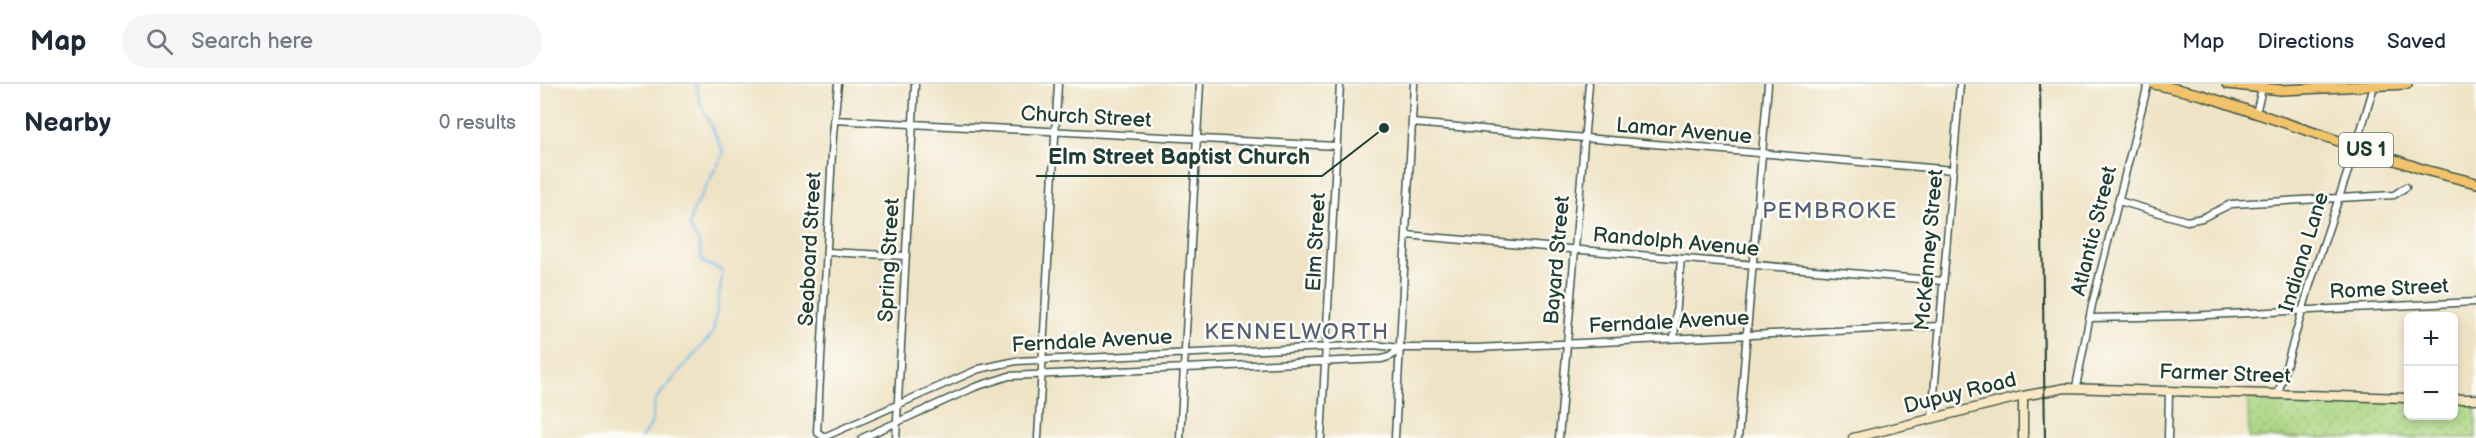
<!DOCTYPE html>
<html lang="en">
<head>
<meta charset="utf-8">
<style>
	:root { --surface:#fff; --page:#f6f6f7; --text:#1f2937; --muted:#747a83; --line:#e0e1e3 }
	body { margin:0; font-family:"Balsamiq Sans",sans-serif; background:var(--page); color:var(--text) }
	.controls { position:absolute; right:18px; bottom:18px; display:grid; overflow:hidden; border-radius:9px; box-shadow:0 3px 9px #0003 }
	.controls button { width:54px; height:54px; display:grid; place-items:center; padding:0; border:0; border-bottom:2px solid var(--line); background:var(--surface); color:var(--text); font:30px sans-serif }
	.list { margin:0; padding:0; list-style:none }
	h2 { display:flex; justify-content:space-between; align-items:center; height:78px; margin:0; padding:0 24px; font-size:26px }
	h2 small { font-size:20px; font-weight:400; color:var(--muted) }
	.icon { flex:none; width:33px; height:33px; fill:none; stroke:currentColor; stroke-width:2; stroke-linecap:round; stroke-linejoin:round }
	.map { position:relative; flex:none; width:1936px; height:354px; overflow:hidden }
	header { display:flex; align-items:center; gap:36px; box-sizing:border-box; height:84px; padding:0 30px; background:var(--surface); border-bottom:2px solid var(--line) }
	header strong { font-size:28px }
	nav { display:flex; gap:33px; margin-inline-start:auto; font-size:21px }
	.search { width:420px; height:54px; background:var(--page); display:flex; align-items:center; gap:15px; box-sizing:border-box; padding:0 21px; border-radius:33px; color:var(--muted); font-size:22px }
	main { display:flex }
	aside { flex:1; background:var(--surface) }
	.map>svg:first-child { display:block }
	.park { fill:url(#park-dots); stroke:#668a5b; stroke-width:1.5 }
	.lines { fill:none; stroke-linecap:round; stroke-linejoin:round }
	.stream { stroke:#73bbeb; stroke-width:2 }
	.street-casing { stroke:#3e564a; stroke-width:9 }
	.secondary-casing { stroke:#3e564a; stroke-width:11 }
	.primary-casing { stroke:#3e564a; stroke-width:12 }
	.street { stroke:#fff; stroke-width:6 }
	.secondary { stroke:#fae7c3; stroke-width:8 }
	.primary { stroke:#f2c36a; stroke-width:9 }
	.rail { stroke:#1f3d34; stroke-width:2 }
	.labels { text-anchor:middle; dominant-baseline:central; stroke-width:5; stroke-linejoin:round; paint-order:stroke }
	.shield { fill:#fdfcf7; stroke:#62766e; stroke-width:1.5 }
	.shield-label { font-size:20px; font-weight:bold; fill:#1f3d34 }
	.street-label { font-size:21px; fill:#1f3d34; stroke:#fdfcf7 }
	.neighbourhood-label { font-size:22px; letter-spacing:1.5px; fill:#556074; stroke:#fdfcf7 }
	.leader { fill:none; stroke:#1f3d34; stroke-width:2 }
	.callout-dot { fill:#1f3d34; stroke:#fdfcf7; stroke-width:2 }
	.callout-label { font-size:22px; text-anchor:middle; font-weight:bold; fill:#1f3d34; stroke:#fdfcf7; stroke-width:5; stroke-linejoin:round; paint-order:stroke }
</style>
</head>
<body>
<header>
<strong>Map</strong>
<div class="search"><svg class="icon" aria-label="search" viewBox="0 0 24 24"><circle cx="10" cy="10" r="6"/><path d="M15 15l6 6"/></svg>Search here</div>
<nav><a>Map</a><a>Directions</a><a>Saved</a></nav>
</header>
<main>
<aside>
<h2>Nearby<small>0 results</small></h2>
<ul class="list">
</ul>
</aside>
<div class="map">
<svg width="1936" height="354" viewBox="0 0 1936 354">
	<defs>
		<pattern id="park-dots" width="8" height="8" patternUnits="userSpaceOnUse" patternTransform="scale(1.5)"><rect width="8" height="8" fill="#acd682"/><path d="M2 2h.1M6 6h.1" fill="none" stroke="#8baf6b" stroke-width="1.8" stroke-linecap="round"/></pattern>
	</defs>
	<rect width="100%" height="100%" fill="#fdfcf7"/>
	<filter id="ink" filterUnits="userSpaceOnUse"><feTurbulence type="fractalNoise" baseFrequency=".0167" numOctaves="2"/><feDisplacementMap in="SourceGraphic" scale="12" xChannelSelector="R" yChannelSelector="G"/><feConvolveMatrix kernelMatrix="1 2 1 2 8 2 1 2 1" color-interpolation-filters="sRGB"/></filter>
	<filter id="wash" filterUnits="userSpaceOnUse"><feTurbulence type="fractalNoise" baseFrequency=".008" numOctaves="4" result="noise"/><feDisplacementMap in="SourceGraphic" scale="24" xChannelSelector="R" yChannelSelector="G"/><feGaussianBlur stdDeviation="1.35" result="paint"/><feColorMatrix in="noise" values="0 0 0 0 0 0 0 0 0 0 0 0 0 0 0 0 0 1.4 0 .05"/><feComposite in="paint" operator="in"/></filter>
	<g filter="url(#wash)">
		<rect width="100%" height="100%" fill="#efe3c5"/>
		<!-- park -->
		<path class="park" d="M1708,314L1868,317V332H1914V318H1936V354H1709Z"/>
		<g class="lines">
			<!-- stream -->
			<path class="stream" d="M101,354L111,341L115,316L173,249L183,187L163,178L159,159L149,142L153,127L184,69L160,18L156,0"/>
		</g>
	</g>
	<g filter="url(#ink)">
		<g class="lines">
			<!-- street casing -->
			<g class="street-casing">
				<path id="street" d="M298,0L293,51L279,312L277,348L284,353L439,285L476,277L834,261L860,264H937L1399,242
					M1716,29L1723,1
					M294,36L797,62
					M872,39L1413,86
					M1579,117L1647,137L1662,134L1691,120L1854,111L1866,103
					M866,151L1403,197
					M287,168L366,172
					M1550,234L1647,232L1936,218
					M1134,254L1141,175
					M1536,303L1552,221L1608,0
					M1738,310L1771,197L1816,63L1834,2
					M1392,334L1420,0
					M322,354L435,303L469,292L842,275L851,272L860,264
					M356,354L375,0
					M498,354L518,0
					M640,354L660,0
					M781,354L800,0
					M855,354L874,0
					M1019,354L1049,0
					M1198,354L1228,0
					M1628,354L1629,307"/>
			</g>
			<!-- secondary casing -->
			<g class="secondary-casing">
				<path id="secondary" d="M1914,315H1936
					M1313,354L1483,312L1525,304L1868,314
					M1483,354V312"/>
			</g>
			<!-- primary casing -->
			<g class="primary-casing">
				<path id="primary" d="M1614,0L1662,11L1885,86L1936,99
					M1687,0L1741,6L1867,0"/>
			</g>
			<!-- street -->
			<use href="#street" class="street"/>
			<!-- secondary -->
			<use href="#secondary" class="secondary"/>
			<!-- primary -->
			<use href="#primary" class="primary"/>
			<!-- rail -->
			<path class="rail" d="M1500,0L1505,354"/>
		</g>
	</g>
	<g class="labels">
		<!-- shield labels -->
		<rect class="shield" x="1799" y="49" width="54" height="34" rx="4.5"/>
		<g class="shield-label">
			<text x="1826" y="66">US 1</text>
		</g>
		<!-- street labels -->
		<g class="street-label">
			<text transform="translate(546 33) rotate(3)">Church Street</text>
			<text transform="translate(1144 47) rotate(5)">Lamar Avenue</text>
			<text transform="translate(1554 147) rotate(-76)">Atlantic Street</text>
			<text transform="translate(776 158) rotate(-87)">Elm Street</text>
			<text transform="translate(1136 158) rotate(5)">Randolph Avenue</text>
			<text transform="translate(270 165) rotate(-87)">Seaboard Street</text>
			<text transform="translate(1389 166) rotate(-85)">McKenney Street</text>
			<text transform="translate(1764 168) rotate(-73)">Indiana Lane</text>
			<text transform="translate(349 176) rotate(-87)">Spring Street</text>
			<text transform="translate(1017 176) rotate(-85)">Bayard Street</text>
			<text transform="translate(1849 205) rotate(-3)">Rome Street</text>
			<text transform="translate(1129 238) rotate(-3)">Ferndale Avenue</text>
			<text transform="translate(552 257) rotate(-3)">Ferndale Avenue</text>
			<text transform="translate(1685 290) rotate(2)">Farmer Street</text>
			<text transform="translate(1420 309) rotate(-14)">Dupuy Road</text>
		</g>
		<!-- neighbourhood labels -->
		<g class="neighbourhood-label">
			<text x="1290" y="127">PEMBROKE</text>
			<text x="757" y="248">KENNELWORTH</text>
		</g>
	</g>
	<!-- callouts -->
	<path class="leader" d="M844 44L782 92H496"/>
	<circle class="callout-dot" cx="844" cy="44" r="6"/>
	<g class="callout-label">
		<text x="639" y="80">Elm Street Baptist Church</text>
	</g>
</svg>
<div class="controls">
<button>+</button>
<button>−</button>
</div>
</div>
</main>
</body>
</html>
